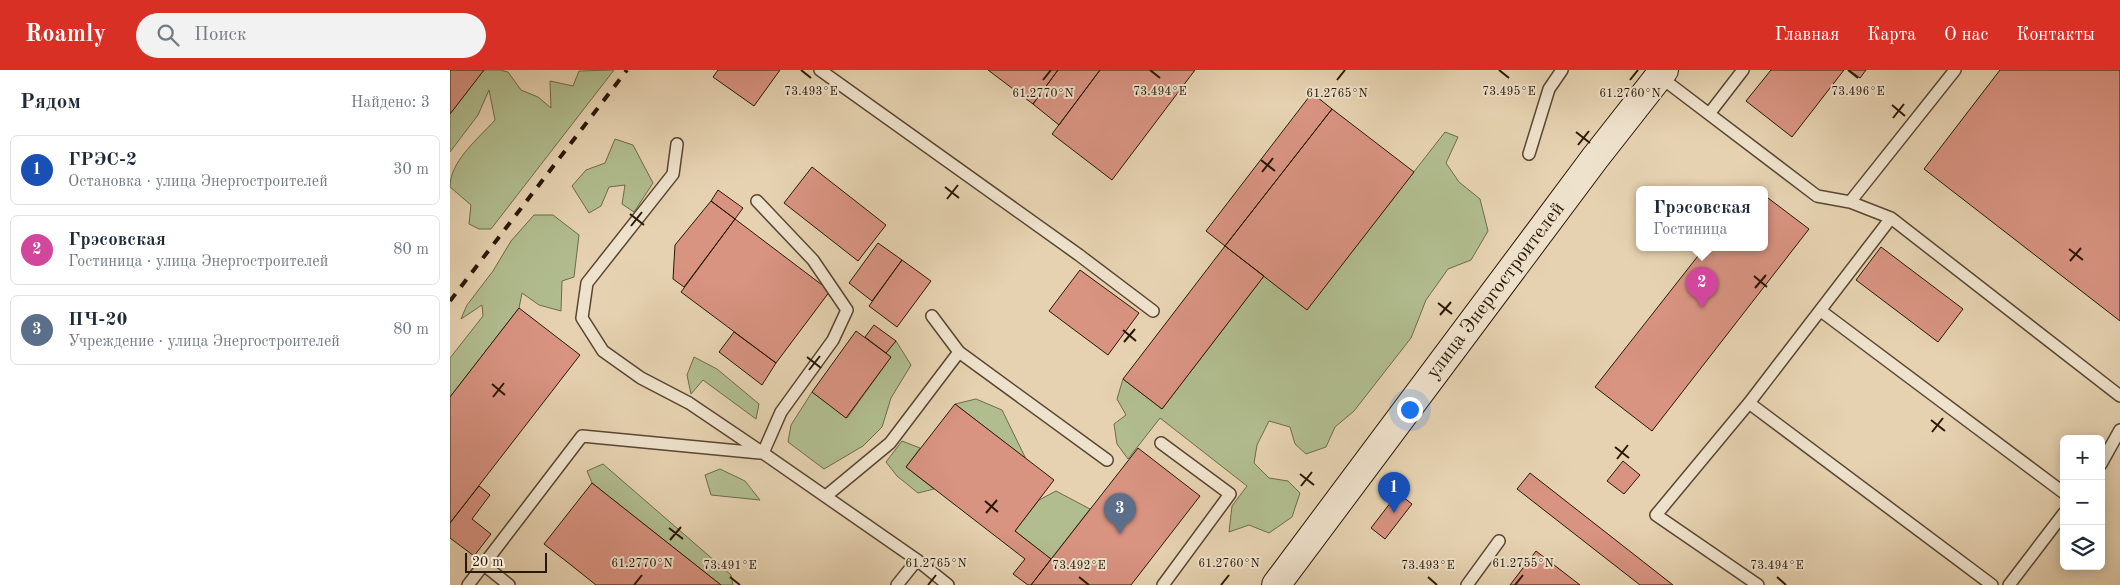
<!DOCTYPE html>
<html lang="ru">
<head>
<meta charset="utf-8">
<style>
	:root { --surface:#fff; --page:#f2f2f3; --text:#1f2937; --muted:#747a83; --line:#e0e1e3; --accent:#d93025 }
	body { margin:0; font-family:"Old Standard TT",serif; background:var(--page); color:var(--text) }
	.controls { position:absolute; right:15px; bottom:15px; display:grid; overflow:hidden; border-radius:8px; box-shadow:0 2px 12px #0003 }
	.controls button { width:45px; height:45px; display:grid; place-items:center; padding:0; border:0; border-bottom:1px solid var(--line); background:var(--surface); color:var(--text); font:25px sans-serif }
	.scale { position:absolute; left:15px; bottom:12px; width:82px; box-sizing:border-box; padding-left:5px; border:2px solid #2a1806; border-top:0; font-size:14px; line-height:18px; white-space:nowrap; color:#2a1806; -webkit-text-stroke:4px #efe2cc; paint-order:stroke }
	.you { position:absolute; left:959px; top:339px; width:18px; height:18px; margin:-12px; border:4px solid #fff; border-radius:50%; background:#1a73e8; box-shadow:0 0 0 8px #1a73e833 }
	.badge { display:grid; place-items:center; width:32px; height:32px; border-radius:50%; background:var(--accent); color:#fff; font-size:16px; font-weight:700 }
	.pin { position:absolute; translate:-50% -41px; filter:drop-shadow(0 1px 2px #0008) }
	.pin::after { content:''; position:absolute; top:26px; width:18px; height:15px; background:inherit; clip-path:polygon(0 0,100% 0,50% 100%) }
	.popup { position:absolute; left:1186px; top:116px; width:132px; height:65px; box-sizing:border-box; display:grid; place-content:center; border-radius:8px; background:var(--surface); filter:drop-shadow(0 1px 4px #0005); font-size:16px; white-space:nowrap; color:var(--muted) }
	.popup b { font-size:19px; color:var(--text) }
	.popup::after { content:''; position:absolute; left:50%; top:100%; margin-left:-10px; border:10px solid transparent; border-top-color:var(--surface) }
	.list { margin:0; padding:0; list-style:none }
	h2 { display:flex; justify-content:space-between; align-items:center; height:65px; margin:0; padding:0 20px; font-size:21px }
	h2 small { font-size:16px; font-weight:400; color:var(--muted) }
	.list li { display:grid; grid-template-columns:32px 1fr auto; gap:15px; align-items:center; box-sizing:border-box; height:70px; margin:0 10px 10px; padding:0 10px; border:1px solid var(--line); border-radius:8px }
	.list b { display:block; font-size:19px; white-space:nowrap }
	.list p { margin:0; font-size:16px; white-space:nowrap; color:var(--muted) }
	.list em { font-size:16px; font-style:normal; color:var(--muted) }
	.icon { flex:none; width:28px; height:28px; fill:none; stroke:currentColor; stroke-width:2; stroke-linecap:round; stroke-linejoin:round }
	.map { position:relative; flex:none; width:1670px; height:515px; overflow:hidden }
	header { display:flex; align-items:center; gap:30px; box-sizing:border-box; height:70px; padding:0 25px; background:var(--accent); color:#fff }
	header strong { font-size:24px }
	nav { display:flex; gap:28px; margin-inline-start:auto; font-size:18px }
	.search { width:350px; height:45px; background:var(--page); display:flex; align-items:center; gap:12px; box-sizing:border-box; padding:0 18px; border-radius:28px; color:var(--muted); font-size:19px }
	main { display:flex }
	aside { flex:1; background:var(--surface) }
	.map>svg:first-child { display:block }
	.green { fill:#b1bd8f; stroke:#6e6a4a }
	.building { fill:#d89381; stroke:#2a1806 }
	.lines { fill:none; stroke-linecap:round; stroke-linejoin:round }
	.service-casing { stroke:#594631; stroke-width:14 }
	.secondary-casing { stroke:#2a1806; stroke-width:30 }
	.service { stroke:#efe2cc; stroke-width:11 }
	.secondary { stroke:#efe2cc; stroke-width:28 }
	.rail { stroke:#2a1806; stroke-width:4; stroke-dasharray:9 9; stroke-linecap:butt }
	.ticks { fill:none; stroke:#2a1806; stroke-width:2 }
	.labels { text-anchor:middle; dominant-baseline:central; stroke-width:4; stroke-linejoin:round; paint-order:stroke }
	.street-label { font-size:20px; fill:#2a1806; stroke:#efe2cc }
	.ticks-label { font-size:12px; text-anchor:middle; fill:#2a1806; stroke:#efe2cc; stroke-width:4; stroke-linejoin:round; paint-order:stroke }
</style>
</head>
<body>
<header>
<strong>Roamly</strong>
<div class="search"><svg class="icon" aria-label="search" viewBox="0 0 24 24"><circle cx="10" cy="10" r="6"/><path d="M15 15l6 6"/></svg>Поиск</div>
<nav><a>Главная</a><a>Карта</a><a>О нас</a><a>Контакты</a></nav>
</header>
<main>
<aside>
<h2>Рядом<small>Найдено: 3</small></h2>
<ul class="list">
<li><span class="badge" style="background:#1a4fb4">1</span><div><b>ГРЭС-2</b><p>Остановка · улица Энергостроителей</p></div><em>30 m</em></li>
<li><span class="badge" style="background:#d1479c">2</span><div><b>Грэсовская</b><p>Гостиница · улица Энергостроителей</p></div><em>80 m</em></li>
<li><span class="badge" style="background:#5c6f8a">3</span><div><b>ПЧ-20</b><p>Учреждение · улица Энергостроителей</p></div><em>80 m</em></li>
</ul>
</aside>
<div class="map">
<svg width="1670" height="515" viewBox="0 0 1670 515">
	<rect width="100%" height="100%" fill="#e6d2b1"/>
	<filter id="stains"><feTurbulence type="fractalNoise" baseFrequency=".004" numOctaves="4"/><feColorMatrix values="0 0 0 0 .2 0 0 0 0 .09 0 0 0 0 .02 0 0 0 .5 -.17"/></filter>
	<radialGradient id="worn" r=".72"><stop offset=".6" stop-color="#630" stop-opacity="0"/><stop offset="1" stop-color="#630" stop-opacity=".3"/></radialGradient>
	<!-- green -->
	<path class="green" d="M34,0H50L58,2L71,20L88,27L101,38L100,11L123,16L129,1L164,0L41,159H29L19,154L21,135L0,117C0,91 28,69 45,50L39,20L28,45L0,82V44Z
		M995,62L1008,67L996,93L1009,112L1030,129L1038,161L1021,190L998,199L976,230L961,268L904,341L885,357L876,377L856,384L845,374L840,357L819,351L807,375L804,393L819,408L838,411L850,423L842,447L819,463L799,455L779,462L782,436L797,416L710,348L678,389L667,374L664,354L676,345L667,329L673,309L712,339L814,206L857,239Z
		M165,69L183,75L203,113L184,142L172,134L175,115L159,117L151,136L139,143L122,116L136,100L155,93Z
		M84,145H103L129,165L124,207L112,211L111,241L89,235L72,223L69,238L0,327V288L33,246L32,235L11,249L17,235L43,201L61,171Z
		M446,271L461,295L441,328L432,357L413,376L374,399L338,372L341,355L362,322L397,348L441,287L436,283Z
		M244,287L267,299L309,334L306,349L253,310L241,324L237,305Z
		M526,329L552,340L576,389L505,334Z
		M452,371L470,378L456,397L484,419L468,423L447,406L436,392Z
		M153,394L281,505L283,515H271L142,413L137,401Z
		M270,399L295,411L310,430L261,425L255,405Z
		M606,421L640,439L601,489L565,461L589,430Z"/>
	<!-- building -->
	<path class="building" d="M0,0H34L0,44Z
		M268,0H330L304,36L263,7Z
		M538,0H608L583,34Z
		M608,0H650L609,55L583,34Z
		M650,0H745L662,110L602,64Z
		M1321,0H1394L1342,67L1296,31Z
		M1399,0H1416L1410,8Z
		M1550,0H1670V251L1474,99Z
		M862,23L882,39L775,176L756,161Z
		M882,39L964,102L857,240L775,176Z
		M362,97L436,155L408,191L334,133Z
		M268,120L293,138L285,149L261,131Z
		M1314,125L1359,159L1202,361L1145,317L1255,177H1314Z
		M261,131L285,149L234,217L223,209L225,175Z
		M285,149L380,221L326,293L231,222Z
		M428,173L452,190L422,231L399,213Z
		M775,176L814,206L712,339L673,309Z
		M1431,177L1513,239L1488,272L1406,210Z
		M452,190L481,211L447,257L419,236Z
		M630,200L689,243L658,285L599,241Z
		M69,238L130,285L0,453V327Z
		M424,255L446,271L436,283L415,267Z
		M406,261L441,287L396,348L362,322Z
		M284,262L326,293L312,315L269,282Z
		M505,334L604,410L565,461L601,489L581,515H578L563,504L575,489L456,397Z
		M688,378L750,426L681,515H581Z
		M1173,391L1190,405L1174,424L1157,411Z
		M1080,403L1223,515H1190L1067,419Z
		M142,413L271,515H146L121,495L94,474Z
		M29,416L40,425L22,449L41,464L24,486L0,468V453Z
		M948,423L962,434L935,469L921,458Z
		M1086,481L1130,515H1060Z"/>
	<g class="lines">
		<!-- service casing -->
		<g class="service-casing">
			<path id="service" d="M370,0L629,185L703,241
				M1209,6L1367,126L1400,132L1441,148L1670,326
				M1259,44L1293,0
				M227,74L223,104L137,213L132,248L153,281L191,308L239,333L313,383L467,490L498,515
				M1079,84L1099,19L1112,0
				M307,131L363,190L397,240L383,270L331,342L313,383
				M1400,132L1505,0
				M1371,241L1614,423
				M482,246L509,282L657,390
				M1299,333L1542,515
				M711,373L780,424L713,515
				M1651,394L1670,360
				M376,426L440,373L509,282
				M34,495L59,515
				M18,515L132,366L310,383
				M447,515L467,490
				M1017,515L1049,471
				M1308,515L1206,445L1299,333L1441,148
				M1559,515L1614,443"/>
		</g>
		<!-- secondary casing -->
		<g class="secondary-casing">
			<path id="secondary" d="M826,515L1145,88L1214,0"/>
		</g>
		<!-- service -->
		<use href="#service" class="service"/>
		<!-- secondary -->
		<use href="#secondary" class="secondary"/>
		<!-- rail -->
		<path class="rail" d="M0,231L177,0"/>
	</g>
	<!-- ticks -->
	<path class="ticks" d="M351,0L361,8M700,0L710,8M1049,0L1059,8M1398,0L1408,8M593,10L601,0M887,10L895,0M1180,10L1188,0M1442,35L1455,46M1443,48L1454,34M1126,62L1140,73M1128,75L1139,61M811,90L825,101M812,102L823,88M495,117L509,128M497,129L508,115M180,144L194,155M181,156L192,142M1619,179L1633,190M1620,191L1631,178M1304,206L1317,217M1305,218L1316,205M988,233L1002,244M990,245L1001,232M673,260L686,271M674,272L685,259M357,287L371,298M359,300L370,286M42,314L55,325M43,327L54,313M1481,350L1495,361M1482,362L1493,348M1165,377L1179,388M1167,389L1178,375M850,404L864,415M851,416L862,402M535,431L548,442M536,443L547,430M219,458L233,469M220,470L231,457M280,507L290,515M629,507L639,515M978,507L987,515M1327,507L1336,515M184,515L192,505M478,515L486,505M771,515L779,505M1065,515L1073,505"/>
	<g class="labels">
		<!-- street labels -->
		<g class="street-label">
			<text transform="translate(1046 221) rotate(-53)">улица Энергостроителей</text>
		</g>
	</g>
	<g class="ticks-label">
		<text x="361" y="25">73.493°E</text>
		<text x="710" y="25">73.494°E</text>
		<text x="1059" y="25">73.495°E</text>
		<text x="1408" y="25">73.496°E</text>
		<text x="593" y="27">61.2770°N</text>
		<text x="887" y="27">61.2765°N</text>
		<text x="1180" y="27">61.2760°N</text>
		<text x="192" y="497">61.2770°N</text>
		<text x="486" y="497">61.2765°N</text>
		<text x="779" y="497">61.2760°N</text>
		<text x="1073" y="497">61.2755°N</text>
		<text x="280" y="499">73.491°E</text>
		<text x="629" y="499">73.492°E</text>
		<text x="978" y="499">73.493°E</text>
		<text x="1327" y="499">73.494°E</text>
	</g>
	<rect width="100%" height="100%" filter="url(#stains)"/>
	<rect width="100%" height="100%" fill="url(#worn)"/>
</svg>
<div class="controls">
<button>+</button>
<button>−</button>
<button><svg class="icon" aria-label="layers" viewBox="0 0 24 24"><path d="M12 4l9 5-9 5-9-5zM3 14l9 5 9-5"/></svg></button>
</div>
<div class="scale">20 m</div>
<div class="you"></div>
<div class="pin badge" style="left:944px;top:443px;background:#1a4fb4">1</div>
<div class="pin badge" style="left:1252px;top:238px;background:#d1479c">2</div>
<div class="popup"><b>Грэсовская</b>Гостиница</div>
<div class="pin badge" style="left:670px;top:464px;background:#5c6f8a">3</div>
</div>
</main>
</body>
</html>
